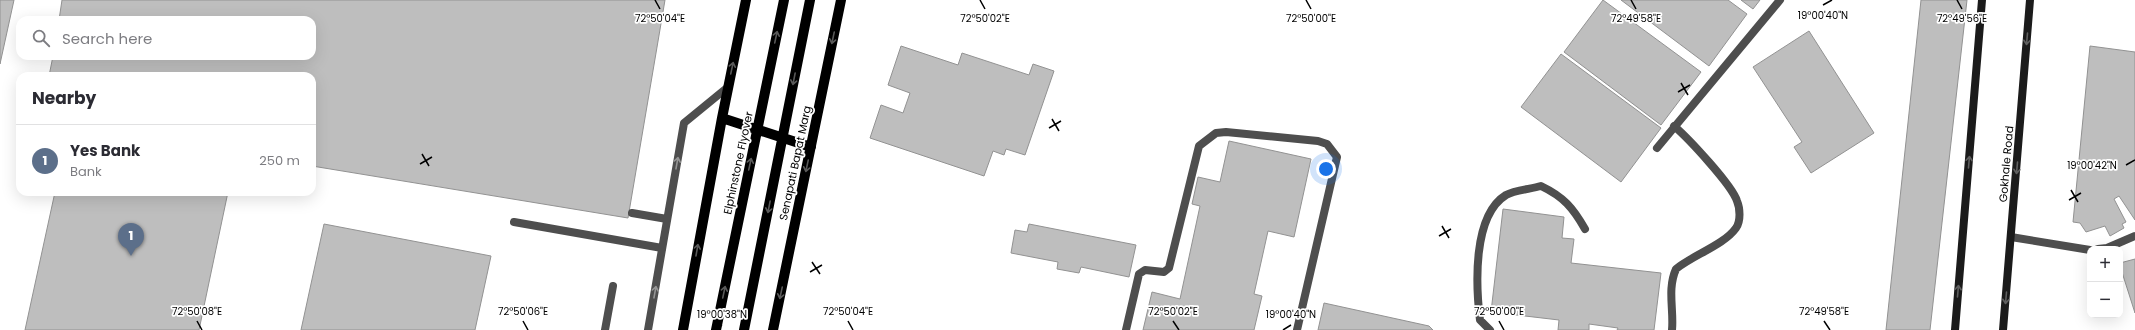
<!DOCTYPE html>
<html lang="en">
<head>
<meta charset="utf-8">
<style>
	:root { --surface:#fff; --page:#f7f7f7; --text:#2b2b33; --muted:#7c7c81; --line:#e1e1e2; --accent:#0b8043 }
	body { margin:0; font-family:Poppins,sans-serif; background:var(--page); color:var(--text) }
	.controls { position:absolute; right:12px; bottom:12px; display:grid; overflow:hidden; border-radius:8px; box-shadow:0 4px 16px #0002 }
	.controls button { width:36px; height:36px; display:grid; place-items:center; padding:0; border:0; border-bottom:1px solid var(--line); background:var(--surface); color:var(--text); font:20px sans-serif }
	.you { position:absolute; left:1326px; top:169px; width:14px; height:14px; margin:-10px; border:3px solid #fff; border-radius:50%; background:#1a73e8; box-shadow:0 0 0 6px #1a73e833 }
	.badge { display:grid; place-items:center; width:26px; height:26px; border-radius:50%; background:var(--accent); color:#fff; font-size:13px; font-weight:700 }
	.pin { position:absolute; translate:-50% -33px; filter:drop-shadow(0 1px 2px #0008) }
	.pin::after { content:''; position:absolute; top:21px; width:14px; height:12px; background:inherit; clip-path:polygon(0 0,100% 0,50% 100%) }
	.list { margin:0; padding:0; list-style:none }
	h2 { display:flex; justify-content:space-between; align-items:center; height:52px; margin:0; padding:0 16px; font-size:17px }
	h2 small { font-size:13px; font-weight:400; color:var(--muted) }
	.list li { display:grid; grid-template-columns:26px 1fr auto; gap:12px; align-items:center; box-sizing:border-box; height:72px; padding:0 16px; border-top:1px solid var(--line) }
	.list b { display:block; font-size:15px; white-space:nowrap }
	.list p { margin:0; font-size:13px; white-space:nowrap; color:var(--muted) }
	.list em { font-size:13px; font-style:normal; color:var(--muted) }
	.icon { flex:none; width:22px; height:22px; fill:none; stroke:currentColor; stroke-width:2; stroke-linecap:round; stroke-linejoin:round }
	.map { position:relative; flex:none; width:2135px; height:330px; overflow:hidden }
	.search { position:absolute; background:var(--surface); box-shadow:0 4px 16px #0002; left:16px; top:16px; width:300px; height:44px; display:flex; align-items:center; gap:10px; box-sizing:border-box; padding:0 14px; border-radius:12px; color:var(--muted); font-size:15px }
	.panel { position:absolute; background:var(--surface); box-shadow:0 4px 16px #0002; left:16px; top:72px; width:300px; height:124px; border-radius:12px }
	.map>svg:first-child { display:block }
	.building { fill:#bebebe; stroke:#929292 }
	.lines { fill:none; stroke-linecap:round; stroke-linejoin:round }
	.service { stroke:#4e4e4e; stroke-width:8 }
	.minor { stroke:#4e4e4e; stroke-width:8 }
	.tertiary { stroke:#4e4e4e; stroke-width:8 }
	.secondary { stroke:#1b1b1b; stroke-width:8 }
	.primary { stroke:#000; stroke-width:10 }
	.oneway { stroke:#595959 }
	.oneway2 { stroke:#5f5f5f }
	.oneway3 { stroke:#959595 }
	.ticks { fill:none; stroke:#000; stroke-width:1.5 }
	.labels { text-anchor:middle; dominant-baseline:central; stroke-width:3.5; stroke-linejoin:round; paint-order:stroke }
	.street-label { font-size:11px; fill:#000; stroke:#fff }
	.ticks-label { font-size:10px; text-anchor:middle; fill:#000; stroke:#fff; stroke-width:3.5; stroke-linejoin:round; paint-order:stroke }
</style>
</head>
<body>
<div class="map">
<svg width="2135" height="330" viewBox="0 0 2135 330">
	<rect width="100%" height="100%" fill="#fff"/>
	<!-- building -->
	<path class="building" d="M0,0H14L0,64Z
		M62,0H665L628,218L312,166V76H49L53,56H312V20H59Z
		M1603,0L1701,72L1661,125L1564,52Z
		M1621,0H1728L1747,14L1709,66Z
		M1741,0H1760L1753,9Z
		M1921,0H1967L1930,330H1886Z
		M1809,31L1874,133L1811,173L1794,147L1802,142L1753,67Z
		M901,46L958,65L962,53L1029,75L1033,64L1054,71L1025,155L1006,149L1004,155L993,151L984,176L870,138L881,105L903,113L910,93L888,85Z
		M2090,46L2135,52V220L2119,196L2114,199L2126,222L2122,224L2124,228L2110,236L2105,226L2086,232L2080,223L2073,222Z
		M1561,54L1661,128L1621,182L1521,107Z
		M1229,141L1311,159L1294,237L1268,231L1254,294L1262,296L1254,330H1143L1152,292L1180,299L1200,206L1192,204L1198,177L1220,182Z
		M55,192H228L199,330H25Z
		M1503,209L1564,217L1562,238L1574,239L1571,263L1661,273L1654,330H1617L1618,328L1589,324V330H1558L1559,320L1491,312Z
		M324,224L491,256L475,330H301Z
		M1029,224L1136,245L1129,277L1081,267L1079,273L1057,269L1058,262L1011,253L1015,230L1027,232Z
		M2135,259V313L2120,266V263Z
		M1324,303L1429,326L1433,330H1318Z"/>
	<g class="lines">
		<!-- service -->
		<path class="service" d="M632,213L667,219
			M514,222L662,248
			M605,330L613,286"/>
		<!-- minor -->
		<path class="minor" d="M1657,148L1780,0
			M2011,237L2090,250
			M2098,249L2107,248L2135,236
			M1126,330L1139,274L1145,270L1164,272L1169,268L1199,146L1216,133L1226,132L1318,141L1327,144L1337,157L1297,330
			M1490,330L1480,320C1476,287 1472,216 1506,195C1515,190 1531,189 1541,186C1564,197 1573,208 1585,229
			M1672,330C1674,310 1667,289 1676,269C1693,255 1724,245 1736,228C1741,221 1740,208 1737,201C1732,185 1688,138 1674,126"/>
		<!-- tertiary -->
		<path class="tertiary" d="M648,330L684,123L728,87"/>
		<!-- secondary -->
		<path class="secondary" d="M1955,330L1982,0
			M2003,330L2030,0"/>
		<!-- primary -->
		<path class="primary" d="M722,118L811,147
			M683,330L722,118L746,0
			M716,330L784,0
			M744,330L810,0
			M773,330L841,0"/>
	</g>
	<!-- one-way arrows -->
	<defs><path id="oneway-shaft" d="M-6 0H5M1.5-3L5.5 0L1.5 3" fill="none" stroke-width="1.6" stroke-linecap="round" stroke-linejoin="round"/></defs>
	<g class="oneway">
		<use href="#oneway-shaft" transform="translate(776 37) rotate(-78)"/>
		<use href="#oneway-shaft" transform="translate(833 38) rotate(102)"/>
		<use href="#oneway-shaft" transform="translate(732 68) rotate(-78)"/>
		<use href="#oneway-shaft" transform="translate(794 79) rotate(101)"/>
		<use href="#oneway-shaft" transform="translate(750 164) rotate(-78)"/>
		<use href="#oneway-shaft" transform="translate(807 166) rotate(102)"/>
		<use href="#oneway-shaft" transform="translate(769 207) rotate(101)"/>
		<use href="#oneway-shaft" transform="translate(697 250) rotate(-80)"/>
		<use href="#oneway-shaft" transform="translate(724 292) rotate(-78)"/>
		<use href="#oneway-shaft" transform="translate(781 293) rotate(102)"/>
	</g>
	<g class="oneway2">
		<use href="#oneway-shaft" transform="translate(2027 39) rotate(95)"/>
		<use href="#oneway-shaft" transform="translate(1969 162) rotate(-85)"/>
		<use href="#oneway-shaft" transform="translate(2017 168) rotate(95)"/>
		<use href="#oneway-shaft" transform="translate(1958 291) rotate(-85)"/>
		<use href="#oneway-shaft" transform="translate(2006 298) rotate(95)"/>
	</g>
	<g class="oneway3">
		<use href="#oneway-shaft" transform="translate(677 163) rotate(-80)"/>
		<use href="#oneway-shaft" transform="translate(655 292) rotate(-80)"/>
	</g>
	<!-- ticks -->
	<path class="ticks" d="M655,0L660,9M980,0L985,9M1306,0L1311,9M1631,0L1636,9M1957,0L1962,9M1823,5L1832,0M1681,83L1688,95M1678,92L1690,85M1052,119L1059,131M1049,128L1061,121M422,154L429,166M420,164L432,157M2126,165L2135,160M2071,190L2078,202M2069,200L2081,193M1442,226L1449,238M1439,236L1451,229M812,262L820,274M810,272L822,265M197,321L202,330M523,321L528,330M848,321L853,330M1173,321L1179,330M1499,321L1504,330M1824,321L1830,330M713,330L722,325M1283,330L1291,325"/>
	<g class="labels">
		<!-- street labels -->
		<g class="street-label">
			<text transform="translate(738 163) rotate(-78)">Elphinstone Flyover</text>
			<text transform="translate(795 163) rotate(-78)">Senapati Bapat Marg</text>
			<text transform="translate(2006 164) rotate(-85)">Gokhale Road</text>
		</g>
	</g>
	<g class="ticks-label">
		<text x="1823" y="19">19°00'40"N</text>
		<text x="1962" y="22">72°49'56"E</text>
		<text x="660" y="22">72°50'04"E</text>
		<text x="985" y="22">72°50'02"E</text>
		<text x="1636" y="22">72°49'58"E</text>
		<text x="1311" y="22">72°50'00"E</text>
		<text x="2092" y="169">19°00'42"N</text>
		<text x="197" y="315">72°50'08"E</text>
		<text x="523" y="315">72°50'06"E</text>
		<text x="848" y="315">72°50'04"E</text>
		<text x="1173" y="315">72°50'02"E</text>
		<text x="1499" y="315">72°50'00"E</text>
		<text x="1824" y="315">72°49'58"E</text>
		<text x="722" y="318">19°00'38"N</text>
		<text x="1291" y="318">19°00'40"N</text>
	</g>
</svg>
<div class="controls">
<button>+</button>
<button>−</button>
</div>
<div class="you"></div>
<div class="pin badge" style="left:131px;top:256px;background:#5c6f8a">1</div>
<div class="search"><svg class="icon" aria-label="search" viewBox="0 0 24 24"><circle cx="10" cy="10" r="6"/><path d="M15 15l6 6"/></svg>Search here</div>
<section class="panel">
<h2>Nearby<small></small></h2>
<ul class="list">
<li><span class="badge" style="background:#5c6f8a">1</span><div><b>Yes Bank</b><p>Bank</p></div><em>250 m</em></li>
</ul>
</section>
</div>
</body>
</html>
